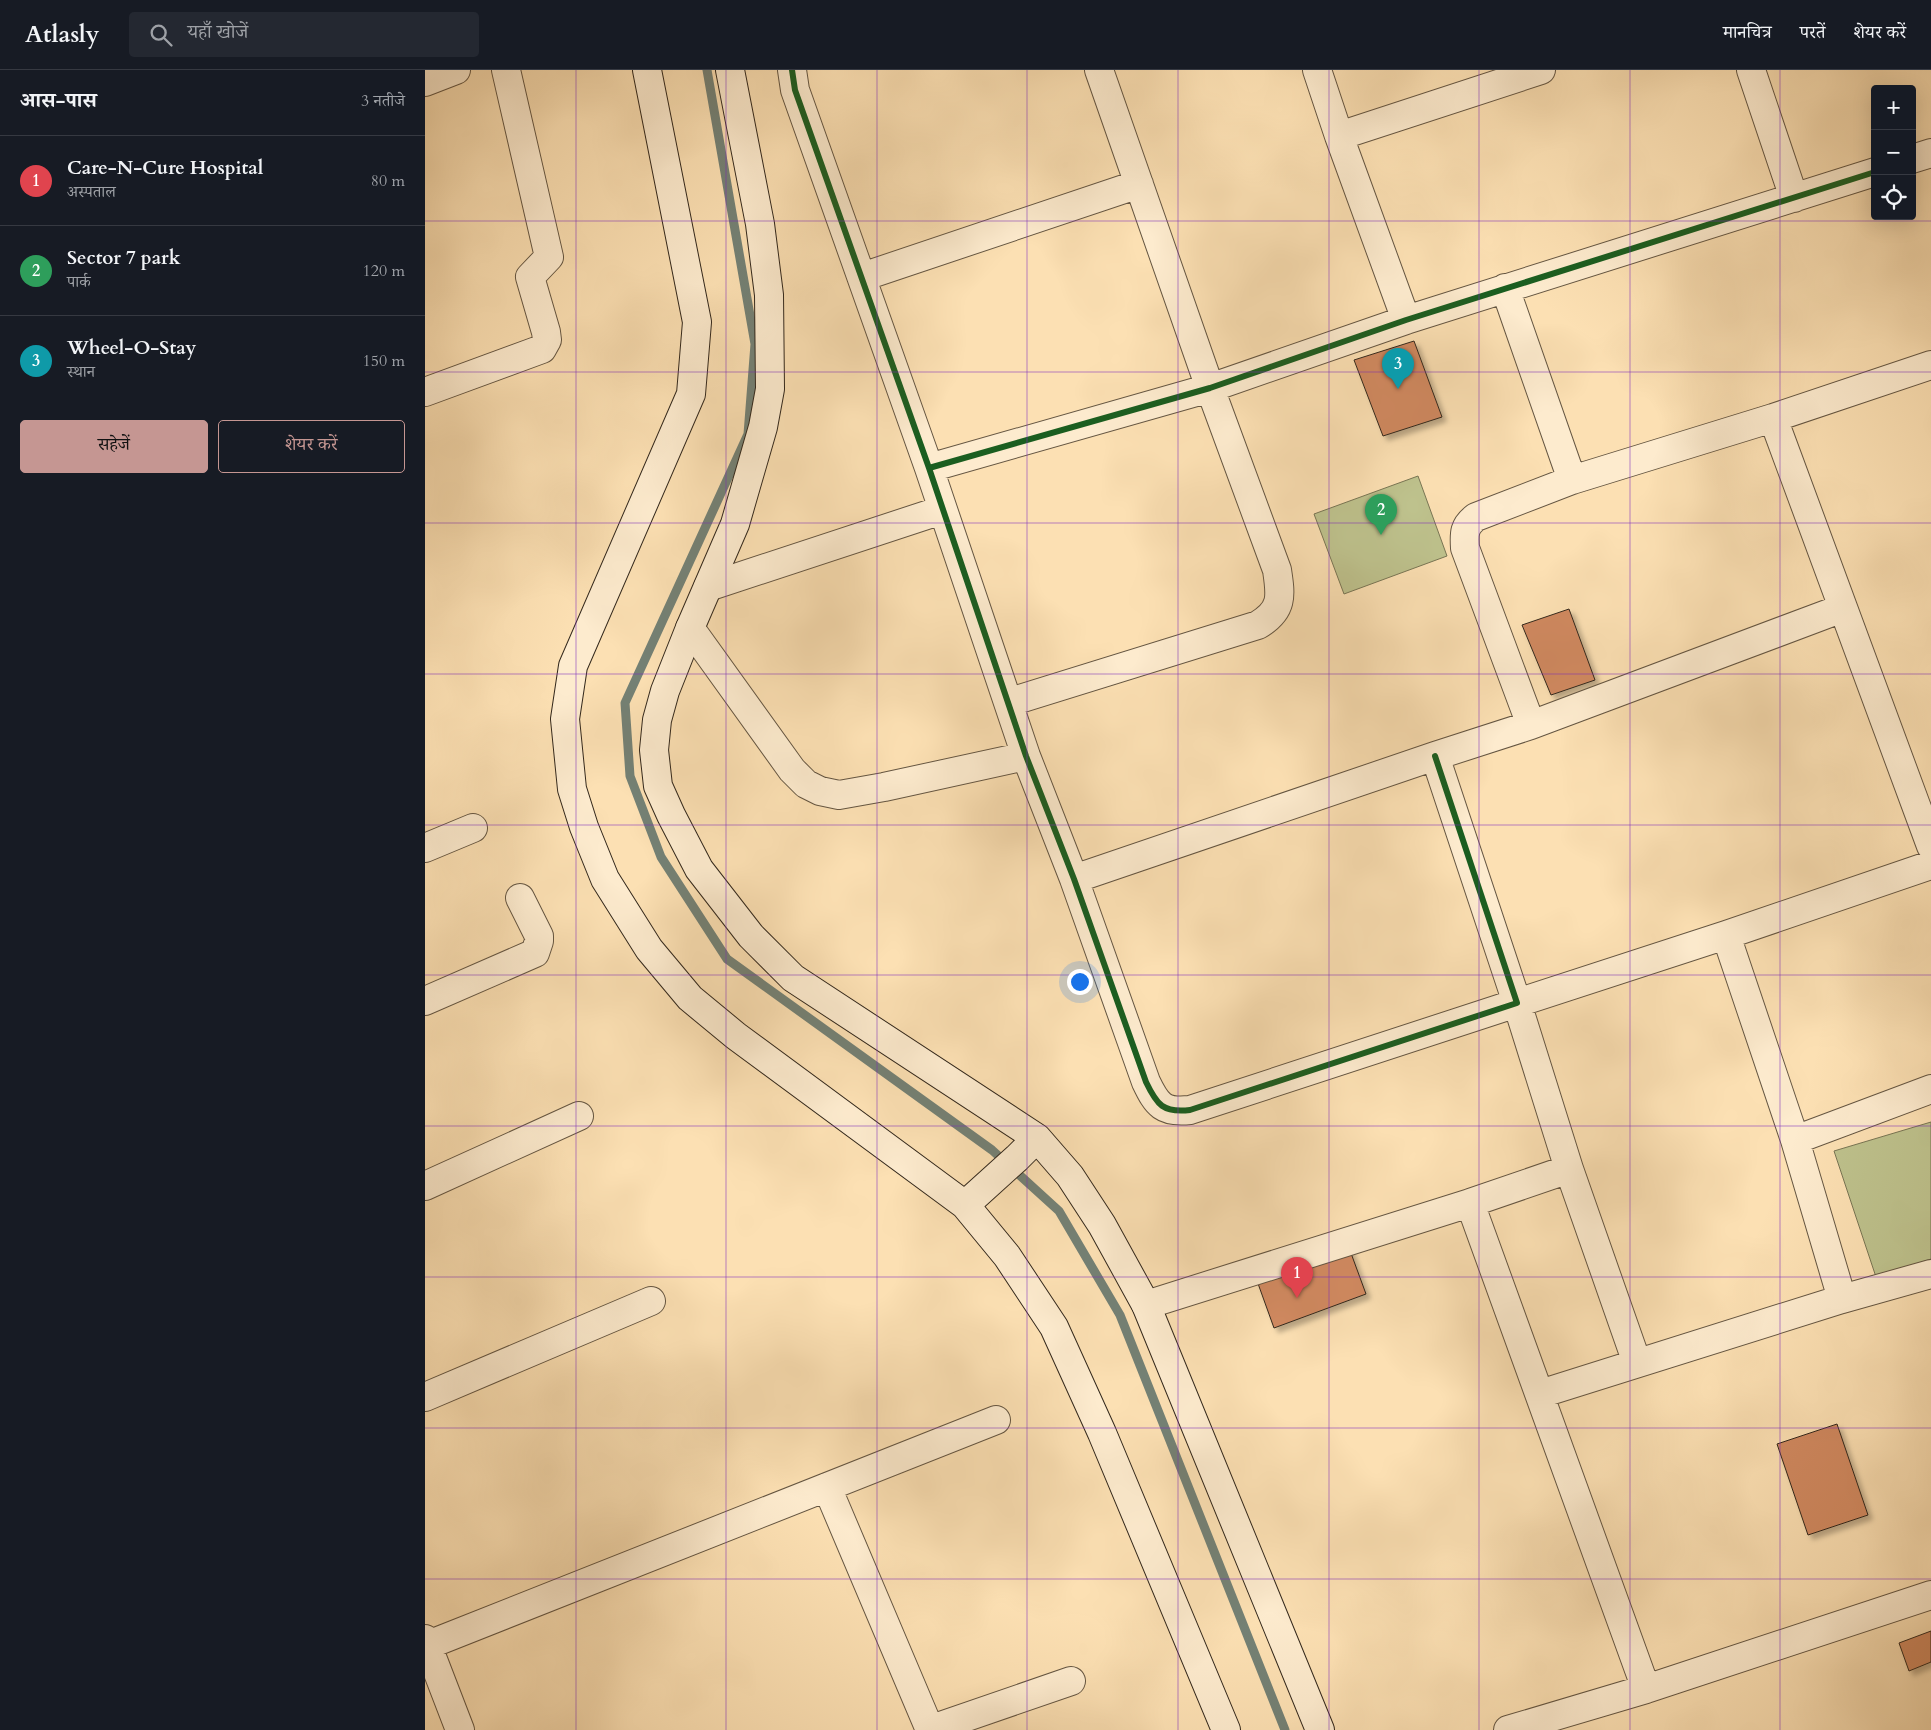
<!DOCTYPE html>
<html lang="hi">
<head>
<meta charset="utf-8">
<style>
	:root { --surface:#171b24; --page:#242831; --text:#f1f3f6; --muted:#9ea1a6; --line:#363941; --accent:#c59692 }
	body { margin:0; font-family:Cardo,"Noto Serif Devanagari",serif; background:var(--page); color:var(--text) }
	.controls { position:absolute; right:15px; top:15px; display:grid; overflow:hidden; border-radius:5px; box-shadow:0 5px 20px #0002 }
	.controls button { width:45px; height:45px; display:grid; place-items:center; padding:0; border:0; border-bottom:1px solid var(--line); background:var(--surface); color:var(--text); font:25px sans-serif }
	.you { position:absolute; left:654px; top:911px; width:18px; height:18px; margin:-12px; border:4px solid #fff; border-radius:50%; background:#1a73e8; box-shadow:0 0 0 8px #1a73e833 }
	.badge { display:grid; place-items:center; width:32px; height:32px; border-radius:50%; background:var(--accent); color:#fff; font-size:16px; font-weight:700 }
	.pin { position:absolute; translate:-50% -41px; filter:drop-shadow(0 1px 2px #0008) }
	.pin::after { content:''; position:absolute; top:26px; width:18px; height:15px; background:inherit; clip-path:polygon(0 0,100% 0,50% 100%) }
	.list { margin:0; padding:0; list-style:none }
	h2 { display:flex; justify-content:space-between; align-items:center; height:65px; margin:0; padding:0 20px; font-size:21px }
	h2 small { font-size:16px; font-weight:400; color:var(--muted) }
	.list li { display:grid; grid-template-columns:32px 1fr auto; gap:15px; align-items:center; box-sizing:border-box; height:90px; padding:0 20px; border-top:1px solid var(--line) }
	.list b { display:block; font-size:19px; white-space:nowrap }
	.list p { margin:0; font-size:16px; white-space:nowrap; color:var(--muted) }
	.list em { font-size:16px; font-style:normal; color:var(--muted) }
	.actions { display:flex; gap:10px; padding:15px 20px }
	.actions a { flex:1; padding:11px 0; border:1px solid var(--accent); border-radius:5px; text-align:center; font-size:18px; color:var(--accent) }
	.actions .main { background:var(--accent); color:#111 }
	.icon { flex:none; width:28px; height:28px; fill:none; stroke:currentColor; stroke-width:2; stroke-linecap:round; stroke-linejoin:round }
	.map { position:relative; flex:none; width:1506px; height:1660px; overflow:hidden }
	header { display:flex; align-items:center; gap:30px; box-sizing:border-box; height:70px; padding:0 25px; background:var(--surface); border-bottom:1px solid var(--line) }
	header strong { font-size:24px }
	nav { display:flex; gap:28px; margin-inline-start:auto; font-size:18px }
	.search { width:350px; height:45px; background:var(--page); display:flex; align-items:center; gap:12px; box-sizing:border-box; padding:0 18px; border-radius:5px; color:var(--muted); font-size:19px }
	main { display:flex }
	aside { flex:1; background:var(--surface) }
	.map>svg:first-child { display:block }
	.green { fill:#bec28d; stroke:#787554 }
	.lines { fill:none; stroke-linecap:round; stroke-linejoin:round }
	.stream { stroke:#748175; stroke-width:9 }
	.building { fill:#d08961; stroke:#33281c; filter:url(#shadow) }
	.minor-casing { stroke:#655642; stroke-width:30 }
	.secondary-casing { stroke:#33281c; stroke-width:30 }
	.minor { stroke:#fdebce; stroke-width:28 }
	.secondary { stroke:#fdebce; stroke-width:28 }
	.cycleway-casing { stroke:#fdebce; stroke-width:9 }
	.cycleway { stroke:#1b5e20; stroke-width:6 }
	.grid { fill:none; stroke:#7b2cbf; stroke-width:1; stroke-opacity:0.55 }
</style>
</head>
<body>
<header>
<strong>Atlasly</strong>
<div class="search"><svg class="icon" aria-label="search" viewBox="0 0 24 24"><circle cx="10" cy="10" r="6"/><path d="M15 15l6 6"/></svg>यहाँ खोजें</div>
<nav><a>मानचित्र</a><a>परतें</a><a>शेयर करें</a></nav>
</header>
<main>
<aside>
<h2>आस-पास<small>3 नतीजे</small></h2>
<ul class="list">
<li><span class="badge" style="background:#e0444e">1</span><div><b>Care-N-Cure Hospital</b><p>अस्पताल</p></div><em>80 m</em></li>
<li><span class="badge" style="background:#2e9e5b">2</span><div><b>Sector 7 park</b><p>पार्क</p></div><em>120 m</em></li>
<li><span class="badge" style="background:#0f9aa8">3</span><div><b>Wheel-O-Stay</b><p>स्थान</p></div><em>150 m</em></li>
</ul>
<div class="actions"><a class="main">सहेजें</a><a>शेयर करें</a></div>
</aside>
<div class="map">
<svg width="1506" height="1660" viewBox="0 0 1506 1660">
	<defs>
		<filter id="shadow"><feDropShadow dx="4.5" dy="4.5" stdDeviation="2.5" flood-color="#0004"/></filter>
	</defs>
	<rect width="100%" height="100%" fill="#fce0b3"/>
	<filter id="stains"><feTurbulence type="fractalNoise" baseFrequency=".004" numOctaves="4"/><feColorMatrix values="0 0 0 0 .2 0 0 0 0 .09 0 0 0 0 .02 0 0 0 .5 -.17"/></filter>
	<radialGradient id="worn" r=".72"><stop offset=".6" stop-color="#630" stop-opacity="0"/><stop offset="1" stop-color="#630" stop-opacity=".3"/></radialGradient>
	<!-- green -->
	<path class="green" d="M993,406L1022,486L919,524L889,444Z
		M1506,1052V1189L1451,1207L1409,1081Z"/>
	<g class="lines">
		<!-- stream -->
		<path class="stream" d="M282,0L330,274L323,364L200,633L205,706L236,787L302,889L567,1080L634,1141L695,1245L860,1660"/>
	</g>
	<!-- building -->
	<path class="building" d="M989,271L1017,347L958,366L929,290Z
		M1144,539L1170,610L1126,625L1097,555Z
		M923,1175L941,1224L849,1258L831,1208Z
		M1412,1354L1443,1445L1383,1465L1352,1374Z
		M1506,1561V1592L1484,1601L1474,1573Z"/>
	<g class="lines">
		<!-- minor casing -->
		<g class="minor-casing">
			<path id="minor" d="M367,0L370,20L504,398L601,686L649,809L721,1012C732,1035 738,1043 765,1040L1092,933L1010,686
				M892,0L914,66L981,250
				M1326,0L1369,128
				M0,12L31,0
				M914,66L1116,0
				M1487,89L1506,83
				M437,207L714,114
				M1080,218L1147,410
				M0,322L117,279L122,270L121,262L105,207L124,187L81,0
				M1348,348L1506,776
				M504,398L785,318L981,250L1450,102
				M283,517L517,440
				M265,558L367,700L381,714L395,721L414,725L459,717L601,686
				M585,632L833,555C858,540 856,526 852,500L785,318L674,0
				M1106,655L1040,478C1039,463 1039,456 1051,447L1147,410L1348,348L1506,295
				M0,778L48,758
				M649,809L1010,686L1106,655L1418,538
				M1301,865L1370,1070L1417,1229
				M0,931L110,883L114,871V866L95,828
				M1370,1070L1506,1019
				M1144,1099L1092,933L1301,865L1506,795
				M0,1116L154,1046
				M1045,1133L1221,1619
				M721,1235L1045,1133L1144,1099L1212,1293
				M1115,1324L1417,1229L1506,1204
				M0,1327L226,1231
				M402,1417L505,1660
				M0,1569L35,1660
				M3,1575L571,1350
				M504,1660L646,1611
				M1083,1660L1221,1619L1506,1525"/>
		</g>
		<!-- secondary casing -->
		<g class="secondary-casing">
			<path id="secondary" d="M222,0L272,252L266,324L148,596L140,649L147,719L159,757L180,809L224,879L265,928L311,966L540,1135L582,1186L629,1257L677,1363L801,1660
				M305,0L335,154L344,225L345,319L338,357L310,454L265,558L240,621L232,650L229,680L233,716L246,745L274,799L326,866L368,908L612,1068L645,1106L677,1155L721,1235L895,1660
				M540,1135L592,1088L612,1068"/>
		</g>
		<!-- minor -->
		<use href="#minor" class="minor"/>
		<!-- secondary -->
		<use href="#secondary" class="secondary"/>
		<!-- cycleway casing -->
		<g class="cycleway-casing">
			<path id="cycleway" d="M367,0L370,20L504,398L601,686L649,809L721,1012C732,1035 738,1043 765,1040L1092,933L1010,686
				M504,398L785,318L981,250L1450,102"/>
		</g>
		<!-- cycleway -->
		<use href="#cycleway" class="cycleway"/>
	</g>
	<!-- grid -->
	<path class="grid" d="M151,0V1660M301,0V1660M452,0V1660M602,0V1660M753,0V1660M904,0V1660M1054,0V1660M1205,0V1660M1355,0V1660M0,151H1506M0,302H1506M0,453H1506M0,604H1506M0,755H1506M0,905H1506M0,1056H1506M0,1207H1506M0,1358H1506M0,1509H1506"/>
	<rect width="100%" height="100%" filter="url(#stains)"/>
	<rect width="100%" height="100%" fill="url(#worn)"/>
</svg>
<div class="controls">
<button>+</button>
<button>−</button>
<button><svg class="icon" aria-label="locate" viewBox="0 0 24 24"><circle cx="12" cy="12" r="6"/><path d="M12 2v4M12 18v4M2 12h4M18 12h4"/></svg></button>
</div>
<div class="you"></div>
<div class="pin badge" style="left:872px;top:1228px;background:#e0444e">1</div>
<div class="pin badge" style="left:956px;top:465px;background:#2e9e5b">2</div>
<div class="pin badge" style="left:973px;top:319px;background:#0f9aa8">3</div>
</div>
</main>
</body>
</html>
